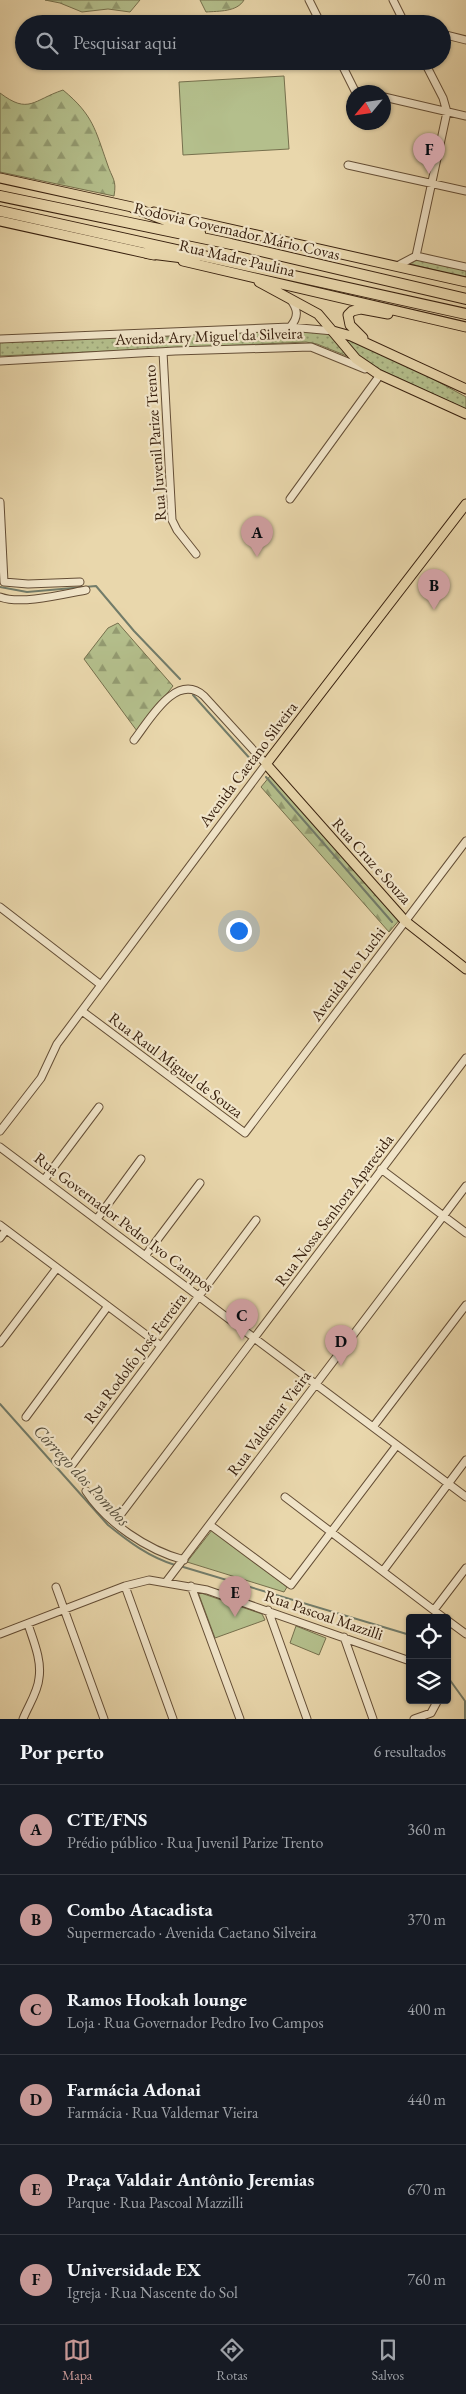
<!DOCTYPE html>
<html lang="pt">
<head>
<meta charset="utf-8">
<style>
	:root { --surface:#171b24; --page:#20242c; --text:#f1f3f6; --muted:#9ea1a6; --line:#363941; --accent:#c59692 }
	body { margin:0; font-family:"EB Garamond",serif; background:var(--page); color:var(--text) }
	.controls { position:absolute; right:15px; bottom:15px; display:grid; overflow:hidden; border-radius:5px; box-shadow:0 1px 4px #0004 }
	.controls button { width:45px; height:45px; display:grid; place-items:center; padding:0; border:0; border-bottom:1px solid var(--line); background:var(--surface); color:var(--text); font:25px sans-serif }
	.compass { position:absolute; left:346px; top:85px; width:45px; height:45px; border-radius:50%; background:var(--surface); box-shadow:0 1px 4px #0004; rotate:241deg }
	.you { position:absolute; left:238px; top:930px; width:18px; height:18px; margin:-12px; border:4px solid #fff; border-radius:50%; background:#1a73e8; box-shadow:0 0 0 8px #1a73e833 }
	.badge { display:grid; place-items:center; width:32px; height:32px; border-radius:50%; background:var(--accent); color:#111; font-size:16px; font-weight:700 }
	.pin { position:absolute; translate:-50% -41px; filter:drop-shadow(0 1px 2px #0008) }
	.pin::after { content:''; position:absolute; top:26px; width:18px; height:15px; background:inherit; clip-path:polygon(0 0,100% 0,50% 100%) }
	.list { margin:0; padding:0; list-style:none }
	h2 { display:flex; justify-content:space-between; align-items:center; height:65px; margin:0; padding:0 20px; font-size:21px }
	h2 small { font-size:16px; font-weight:400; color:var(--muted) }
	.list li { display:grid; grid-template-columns:32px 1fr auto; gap:15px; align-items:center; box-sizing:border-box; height:90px; padding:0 20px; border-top:1px solid var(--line) }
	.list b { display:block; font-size:19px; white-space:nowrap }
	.list p { margin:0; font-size:16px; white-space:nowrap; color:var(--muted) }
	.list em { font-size:16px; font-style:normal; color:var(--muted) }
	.icon { flex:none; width:28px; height:28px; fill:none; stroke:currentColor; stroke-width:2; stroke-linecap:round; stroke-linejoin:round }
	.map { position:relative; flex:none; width:466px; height:1719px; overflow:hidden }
	.search { position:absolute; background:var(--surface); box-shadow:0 1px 4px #0004; left:15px; right:15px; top:15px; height:55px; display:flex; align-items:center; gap:12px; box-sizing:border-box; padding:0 18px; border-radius:28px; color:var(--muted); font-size:19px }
	.sheet { height:605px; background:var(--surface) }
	nav { display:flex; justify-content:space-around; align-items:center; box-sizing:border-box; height:70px; border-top:1px solid var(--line); background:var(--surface); font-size:14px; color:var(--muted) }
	nav a { display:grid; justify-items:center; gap:2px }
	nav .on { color:var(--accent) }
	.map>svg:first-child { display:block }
	.grass { fill:url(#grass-dots); stroke:#76704d }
	.forest { fill:url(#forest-firs); stroke:#76704d }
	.green { fill:#b4bf8c; stroke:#76704d }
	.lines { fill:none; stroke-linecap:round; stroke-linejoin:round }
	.stream { stroke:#727c6a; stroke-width:2 }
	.minor-casing { stroke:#644e36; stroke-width:9 }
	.major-casing { stroke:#38200e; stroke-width:11 }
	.highway-casing { stroke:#38200e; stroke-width:12 }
	.minor { stroke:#f1e5c9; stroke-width:7 }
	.major { stroke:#e9d7ac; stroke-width:9 }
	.highway { stroke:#e9d7ac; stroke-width:10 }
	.labels { text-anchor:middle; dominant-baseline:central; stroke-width:4.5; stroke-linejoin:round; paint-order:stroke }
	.street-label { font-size:16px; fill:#38200e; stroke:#f1e5c9 }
	.water-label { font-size:18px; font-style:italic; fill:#554e3c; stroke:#f1e5c9 }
</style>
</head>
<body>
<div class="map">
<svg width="466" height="1719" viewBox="0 0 466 1719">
	<defs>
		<pattern id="grass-dots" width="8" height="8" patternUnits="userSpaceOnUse" patternTransform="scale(1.25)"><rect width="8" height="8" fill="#b4bf8c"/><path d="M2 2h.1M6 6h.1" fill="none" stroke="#939b71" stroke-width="1.8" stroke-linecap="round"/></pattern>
		<pattern id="forest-firs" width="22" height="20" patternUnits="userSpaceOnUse" patternTransform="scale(1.25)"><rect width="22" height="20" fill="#b4bf8c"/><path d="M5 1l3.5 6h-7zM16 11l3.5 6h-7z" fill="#939b71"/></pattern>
	</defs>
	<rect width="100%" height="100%" fill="#e9d7ac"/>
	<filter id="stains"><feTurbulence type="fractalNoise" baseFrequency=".004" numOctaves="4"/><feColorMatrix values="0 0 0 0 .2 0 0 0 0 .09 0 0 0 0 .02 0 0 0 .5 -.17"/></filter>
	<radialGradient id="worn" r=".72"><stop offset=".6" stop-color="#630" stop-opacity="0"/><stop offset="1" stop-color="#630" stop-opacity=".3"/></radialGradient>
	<!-- grass -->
	<path class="grass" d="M418,258L466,270V278L407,263Z
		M279,329L331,332L347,356L317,344L306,342L0,356V342Z
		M338,334L415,369L466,397V409L363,362Z"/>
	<!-- forest -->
	<path class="forest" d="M45,0H140L130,12L108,9L82,12L60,3Z
		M200,0H244C237,12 219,11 206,12Z
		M63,90C93,115 95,129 107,163C112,179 117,179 114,196L0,172V93C29,115 33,100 63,90Z
		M118,623L173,686L137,731L84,659L108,628Z
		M270,776L274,778L401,918L389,932L261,787Z"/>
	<!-- green -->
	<path class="green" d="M284,76L289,149L183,155L179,82Z
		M212,1530L287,1587L284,1592L187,1562Z
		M198,1592L262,1614L265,1620L215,1638Z
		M296,1626L326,1638L319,1655L290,1643Z"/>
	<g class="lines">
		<!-- stream -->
		<path class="stream" d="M0,587L27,592L96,586L134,631L180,679
			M193,695L253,762
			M266,777L392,922
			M0,1404L108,1525C129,1542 149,1557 175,1565
			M180,1566L410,1635
			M447,1676L465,1701V1719"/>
		<!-- minor casing -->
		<g class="minor-casing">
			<path id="minor" d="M309,0L321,24
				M393,0L405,24
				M442,34L466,40
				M340,61L355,91L362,92
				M384,97L466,116
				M348,165L466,191
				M416,256L447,112L443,98L424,61
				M397,266L416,256L466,267
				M290,327C299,317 298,309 290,299
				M0,339L290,327L333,331
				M163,352L172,520L177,530L196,554
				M0,361L175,351L311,347L365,369
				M290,499L380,375
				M0,502L4,582L28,584L80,582
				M0,597C21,605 64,594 86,590
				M0,907L101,985
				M82,1011L245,1133L466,841
				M0,1131L41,1078L57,1044L266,764L204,696C176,671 149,721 134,740
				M0,1147L466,1497
				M381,1169L466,1233
				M44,1180L99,1107
				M97,1219L141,1159
				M0,1225L161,1346
				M0,1238L6,1230
				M145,1256L200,1183
				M0,1343L57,1268
				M26,1417L108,1306
				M373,1427L466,1305
				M72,1465L256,1220
				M86,1491C107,1523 147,1550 184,1560
				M285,1497L444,1618
				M115,1522L466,1058
				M210,1525L291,1585L397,1445
				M383,1571L466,1460
				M166,1582L466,1186
				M125,1586L173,1719
				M191,1586L240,1719
				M56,1587L104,1719
				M268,1610L307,1719
				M434,1610L466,1568
				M447,1620L466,1634
				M0,1634L125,1586L149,1580L207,1590L410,1661
				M344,1637L373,1719
				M23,1719C28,1706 38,1692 39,1678C42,1660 33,1640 28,1624
				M414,1719L431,1713L438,1700"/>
		</g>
		<!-- major casing -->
		<g class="major-casing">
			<path id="major" d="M0,178L141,209
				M154,212L466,282
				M0,221L154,255
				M183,261L466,327
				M259,282L318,314L356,359L378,374L466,414
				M333,331L351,336L466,389
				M363,338L350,325L348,315L352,311L361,309L388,314
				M466,504L266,764L405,921L466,969"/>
		</g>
		<!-- highway casing -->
		<g class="highway-casing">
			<path id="highway" d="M0,196L231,244L466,299
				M134,208L200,233
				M0,211L466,314
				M147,253L195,259"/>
		</g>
		<!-- minor -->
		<use href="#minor" class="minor"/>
		<!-- major -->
		<use href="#major" class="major"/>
		<!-- highway -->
		<use href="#highway" class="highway"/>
	</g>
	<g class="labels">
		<!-- street labels -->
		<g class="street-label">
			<text transform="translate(237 231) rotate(13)">Rodovia Governador Mário Covas</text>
			<text transform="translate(237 258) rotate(13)">Rua Madre Paulina</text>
			<text transform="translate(209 336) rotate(-2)">Avenida Ary Miguel da Silveira</text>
			<text transform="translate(155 443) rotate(-94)">Rua Juvenil Parize Trento</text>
			<text transform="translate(248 764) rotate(-53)">Avenida Caetano Silveira</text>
			<text transform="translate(372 861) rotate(48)">Rua Cruz e Souza</text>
			<text transform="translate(348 974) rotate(-53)">Avenida Ivo Luchi</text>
			<text transform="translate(176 1065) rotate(37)">Rua Raul Miguel de Souza</text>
			<text transform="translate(334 1210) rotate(-53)">Rua Nossa Senhora Aparecida</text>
			<text transform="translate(124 1222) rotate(37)">Rua Governador Pedro Ivo Campos</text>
			<text transform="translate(135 1358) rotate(-53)">Rua Rodolfo José Ferreira</text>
			<text transform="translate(269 1423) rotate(-53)">Rua Valdemar Vieira</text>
			<text transform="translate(324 1615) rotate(19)">Rua Pascoal Mazzilli</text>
		</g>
		<!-- water labels -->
		<g class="water-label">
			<text transform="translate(82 1475) rotate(47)">Córrego dos Pombos</text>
		</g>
	</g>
	<rect width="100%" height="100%" filter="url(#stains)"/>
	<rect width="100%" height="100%" fill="url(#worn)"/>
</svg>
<div class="controls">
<button><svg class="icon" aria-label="locate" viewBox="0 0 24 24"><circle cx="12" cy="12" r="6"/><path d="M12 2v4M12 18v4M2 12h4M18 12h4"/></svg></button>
<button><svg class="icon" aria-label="layers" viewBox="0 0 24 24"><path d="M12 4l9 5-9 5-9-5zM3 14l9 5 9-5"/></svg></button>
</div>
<svg class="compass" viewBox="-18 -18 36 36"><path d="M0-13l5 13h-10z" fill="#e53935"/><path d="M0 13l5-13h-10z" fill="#9ea1a6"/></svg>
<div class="you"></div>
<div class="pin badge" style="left:257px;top:557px">A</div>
<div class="pin badge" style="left:434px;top:610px">B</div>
<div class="pin badge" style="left:242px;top:1340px">C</div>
<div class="pin badge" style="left:341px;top:1366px">D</div>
<div class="pin badge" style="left:235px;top:1617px">E</div>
<div class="pin badge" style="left:429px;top:174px">F</div>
<div class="search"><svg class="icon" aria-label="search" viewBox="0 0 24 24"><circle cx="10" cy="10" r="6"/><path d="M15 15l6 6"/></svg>Pesquisar aqui</div>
</div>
<section class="sheet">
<h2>Por perto<small>6 resultados</small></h2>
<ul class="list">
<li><span class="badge">A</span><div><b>CTE/FNS</b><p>Prédio público · Rua Juvenil Parize Trento</p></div><em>360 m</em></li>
<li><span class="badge">B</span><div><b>Combo Atacadista</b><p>Supermercado · Avenida Caetano Silveira</p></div><em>370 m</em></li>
<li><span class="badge">C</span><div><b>Ramos Hookah lounge</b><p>Loja · Rua Governador Pedro Ivo Campos</p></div><em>400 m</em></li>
<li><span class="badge">D</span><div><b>Farmácia Adonai</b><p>Farmácia · Rua Valdemar Vieira</p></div><em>440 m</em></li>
<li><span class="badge">E</span><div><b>Praça Valdair Antônio Jeremias</b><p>Parque · Rua Pascoal Mazzilli</p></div><em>670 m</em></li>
<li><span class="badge">F</span><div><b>Universidade EX</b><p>Igreja · Rua Nascente do Sol</p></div><em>760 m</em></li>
</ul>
</section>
<nav>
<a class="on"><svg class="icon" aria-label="map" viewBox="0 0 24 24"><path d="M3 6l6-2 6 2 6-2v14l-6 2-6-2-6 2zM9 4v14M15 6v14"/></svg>Mapa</a>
<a><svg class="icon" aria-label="directions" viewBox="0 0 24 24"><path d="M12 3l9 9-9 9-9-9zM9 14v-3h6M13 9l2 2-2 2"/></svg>Rotas</a>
<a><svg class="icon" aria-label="saved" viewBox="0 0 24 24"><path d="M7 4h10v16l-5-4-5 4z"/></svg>Salvos</a>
</nav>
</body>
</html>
